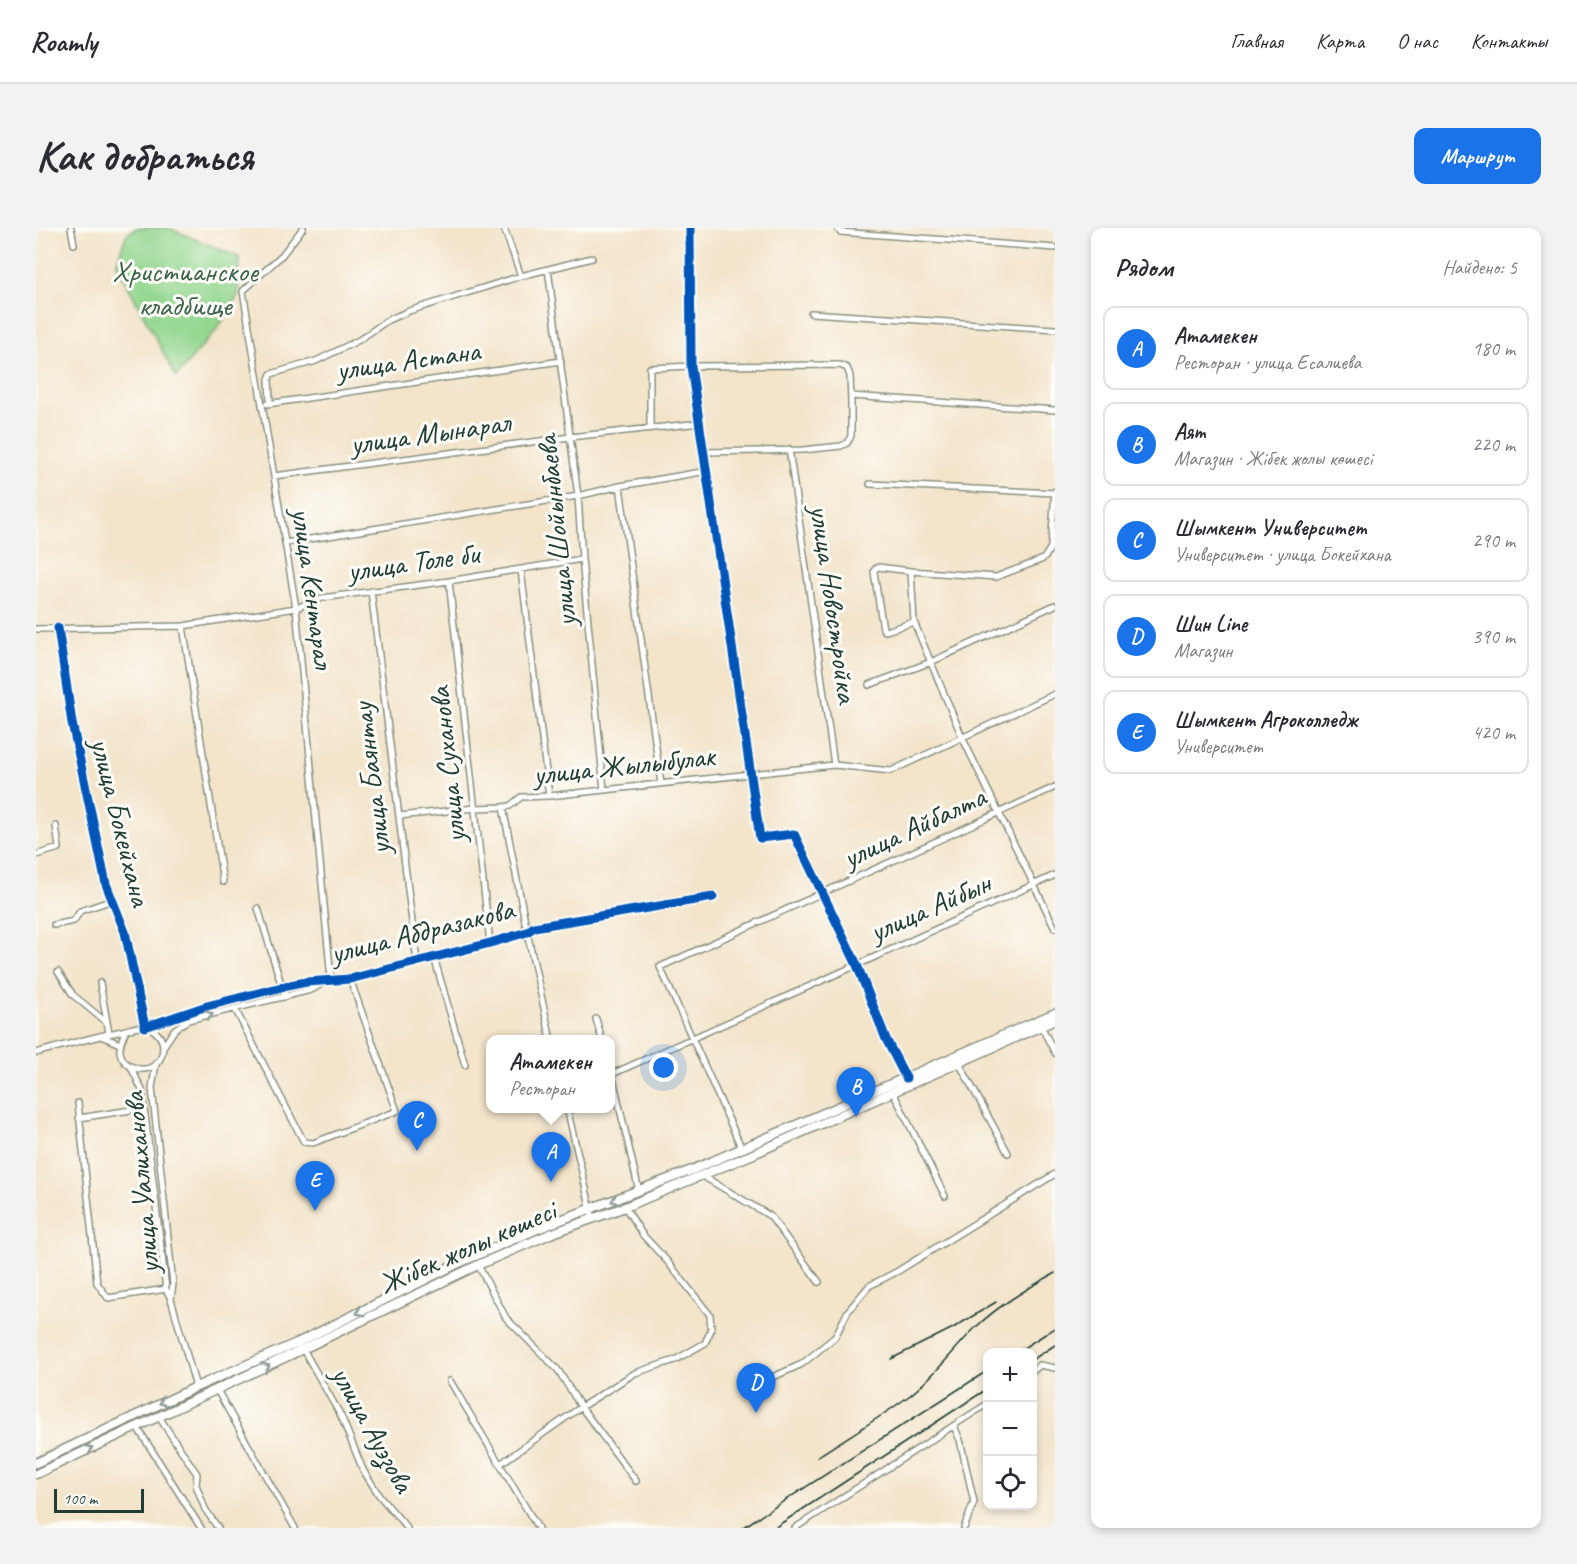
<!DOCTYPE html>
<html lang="ru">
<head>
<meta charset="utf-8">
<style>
	:root { --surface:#fff; --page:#f2f2f3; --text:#2b2b33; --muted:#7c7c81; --line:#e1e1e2; --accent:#1a73e8 }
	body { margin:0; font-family:Caveat,sans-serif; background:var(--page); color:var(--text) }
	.controls { position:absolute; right:18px; bottom:18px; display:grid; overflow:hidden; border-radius:12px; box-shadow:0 3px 9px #0003 }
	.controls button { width:54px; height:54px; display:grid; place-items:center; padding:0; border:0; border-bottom:2px solid var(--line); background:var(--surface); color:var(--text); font:30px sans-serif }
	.scale { position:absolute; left:18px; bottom:15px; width:90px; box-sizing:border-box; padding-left:6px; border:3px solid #1f3d34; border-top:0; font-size:16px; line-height:21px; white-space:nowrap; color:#1f3d34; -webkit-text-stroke:4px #fdfcf7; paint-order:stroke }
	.you { position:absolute; left:628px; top:840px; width:21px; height:21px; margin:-15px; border:4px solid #fff; border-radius:50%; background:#1a73e8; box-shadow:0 0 0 9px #1a73e833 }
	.badge { display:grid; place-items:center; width:39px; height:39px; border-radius:50%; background:var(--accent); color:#fff; font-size:20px; font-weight:700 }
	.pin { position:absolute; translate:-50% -50px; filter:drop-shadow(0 2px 3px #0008) }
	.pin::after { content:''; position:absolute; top:32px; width:21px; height:18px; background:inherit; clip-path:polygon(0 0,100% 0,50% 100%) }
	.popup { position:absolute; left:450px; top:807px; width:129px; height:78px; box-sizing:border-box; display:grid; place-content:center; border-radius:12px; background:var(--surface); filter:drop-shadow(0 2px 4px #0005); font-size:20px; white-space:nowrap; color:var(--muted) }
	.popup b { font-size:22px; color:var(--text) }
	.popup::after { content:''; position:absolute; left:50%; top:100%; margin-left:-12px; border:12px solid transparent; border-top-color:var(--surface) }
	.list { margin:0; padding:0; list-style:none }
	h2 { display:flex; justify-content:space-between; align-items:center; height:78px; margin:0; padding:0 24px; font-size:26px }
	h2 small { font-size:20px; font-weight:400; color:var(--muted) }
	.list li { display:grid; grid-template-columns:39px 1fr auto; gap:18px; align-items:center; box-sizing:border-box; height:84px; margin:0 12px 12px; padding:0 12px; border:2px solid var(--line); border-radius:12px }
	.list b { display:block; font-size:22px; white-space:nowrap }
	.list p { margin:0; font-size:20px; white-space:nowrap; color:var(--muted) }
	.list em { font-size:20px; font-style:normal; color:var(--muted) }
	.icon { flex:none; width:33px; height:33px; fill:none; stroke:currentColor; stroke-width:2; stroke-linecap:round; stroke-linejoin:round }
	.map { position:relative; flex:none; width:1019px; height:1300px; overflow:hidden; border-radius:12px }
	header { display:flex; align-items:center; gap:36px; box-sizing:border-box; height:84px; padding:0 30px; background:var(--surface); border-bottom:2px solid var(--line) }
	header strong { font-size:28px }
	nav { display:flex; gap:33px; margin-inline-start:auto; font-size:21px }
	.intro { display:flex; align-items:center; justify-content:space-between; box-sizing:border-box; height:144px; padding:0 36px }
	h1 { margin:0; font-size:42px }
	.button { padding:15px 27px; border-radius:12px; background:var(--accent); color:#fff; font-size:21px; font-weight:700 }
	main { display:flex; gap:36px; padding:0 36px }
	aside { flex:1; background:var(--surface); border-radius:12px; box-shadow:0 3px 9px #0003 }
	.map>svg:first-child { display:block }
	.green { fill:#94d790; stroke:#5a8a62; stroke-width:1.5 }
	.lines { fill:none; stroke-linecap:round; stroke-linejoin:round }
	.street-casing { stroke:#89907f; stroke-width:8 }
	.primary-casing { stroke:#89907f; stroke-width:11 }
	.street { stroke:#fff; stroke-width:5 }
	.primary { stroke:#fff; stroke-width:8 }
	.rail { stroke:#1f3d34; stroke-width:1.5 }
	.cycleway-casing { stroke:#fdfcf7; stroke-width:13 }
	.cycleway { stroke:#0057b8; stroke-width:9 }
	.oneway { stroke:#8f9e9a }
	.labels { text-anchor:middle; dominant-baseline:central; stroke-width:6; stroke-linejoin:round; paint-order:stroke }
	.park-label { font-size:30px; fill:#3c644b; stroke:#fdfcf7 }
	.street-label { font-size:30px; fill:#1f3d34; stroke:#fdfcf7 }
</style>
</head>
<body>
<header>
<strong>Roamly</strong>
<nav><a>Главная</a><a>Карта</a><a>О нас</a><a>Контакты</a></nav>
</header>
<div class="intro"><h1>Как добраться</h1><a class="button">Маршрут</a></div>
<main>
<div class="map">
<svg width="1019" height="1300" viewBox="0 0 1019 1300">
	<rect width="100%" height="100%" fill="#fdfcf7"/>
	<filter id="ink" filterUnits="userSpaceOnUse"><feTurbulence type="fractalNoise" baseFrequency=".0167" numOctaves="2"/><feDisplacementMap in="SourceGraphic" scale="12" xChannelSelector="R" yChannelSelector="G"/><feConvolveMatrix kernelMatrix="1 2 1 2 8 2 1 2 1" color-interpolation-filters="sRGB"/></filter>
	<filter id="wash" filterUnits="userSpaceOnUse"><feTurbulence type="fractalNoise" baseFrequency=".008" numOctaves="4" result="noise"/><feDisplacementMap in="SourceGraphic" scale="24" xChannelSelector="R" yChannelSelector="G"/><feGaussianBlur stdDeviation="1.35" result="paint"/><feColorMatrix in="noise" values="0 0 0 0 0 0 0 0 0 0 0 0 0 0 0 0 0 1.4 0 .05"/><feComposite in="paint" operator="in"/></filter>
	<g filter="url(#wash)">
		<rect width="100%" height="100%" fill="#f3e4ca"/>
		<!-- green -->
		<path class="green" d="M100,0H133L204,30L202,68L182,100L140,149L83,41L81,34L90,7Z"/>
	</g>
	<g filter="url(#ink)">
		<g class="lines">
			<!-- street casing -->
			<g class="street-casing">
				<path id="street" d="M35,0L38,16
					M267,0L246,27L207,63L260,380L295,751
					M468,0L485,48
					M654,0L655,138L724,610L758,606L821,737L850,811L870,850
					M801,0L804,4L1019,20
					M512,41L542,268L546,331L568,562
					M775,85L1019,101
					M815,168L1019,182
					M234,175L233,151L235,146L280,133L323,112L352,92L373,83L485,48L556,30
					M231,176L525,133
					M614,200V140L655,138L804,137L811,140L814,148L815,174V208L811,215L805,218L767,222L668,224
					M753,221L798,537
					M238,248L534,209L664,195
					M834,256L1019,265
					M584,258L625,556
					M1019,263L1015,319L1009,329L1005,332L960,349L875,343L878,394L927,511L1019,700
					M249,315L542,268L584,258L671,243
					M485,342L513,568
					M875,343L842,339L839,341L838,344L847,401L849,403L853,402L878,394
					M413,353L454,715
					M335,363L381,734
					M147,398L187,654
					M22,400L36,495L70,656L89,704L109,799L171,778L246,759L270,754L314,751L454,715L491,704L498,699L677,669
					M0,401L147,398L260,380L286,370L413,353L546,331
					M833,457L895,434L1019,377
					M467,579L491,704L515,812
					M363,588L439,580L467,579L474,578L485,569L513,568L798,537L855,543L1019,466
					M0,627L23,620L20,598
					M222,680L249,769
					M18,697L38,693L44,683L77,672
					M398,729L429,837
					M22,744L37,767L71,795
					M64,755L73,805
					M199,781L268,914L277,915L361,883L314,751
					M560,791L566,812
					M1005,798L1019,825
					M65,808L84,816
					M127,819L139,801L152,792L275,762L291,753
					M0,825C29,817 57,809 86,803C94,801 101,798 109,799C118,800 126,808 127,818C127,824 125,831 121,835C109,847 87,840 84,824C83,816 87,809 90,802
					M120,835L116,860L137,1056L135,1071
					M923,835L972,925
					M95,839L106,862L130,1061L135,1071L160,1159
					M575,842L603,963
					M576,846L821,737L1019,647
					M857,864L909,968
					M42,875L61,1055L72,1070L130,1061
					M531,880L557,991
					M43,890L108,880
					M706,921L624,739L1019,559
					M665,947L734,988L783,1054
					M442,1037L470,1090L522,1142L545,1179L600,1253
					M267,1121L305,1188L327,1242L343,1267L371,1300
					M996,1144L1004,1137L1019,1140
					M735,1150L766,1136L799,1109L812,1083L833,1058L862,1043L1019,946
					M414,1153L502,1300
					M181,1162L259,1300
					M123,1189L161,1246L160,1257L169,1281L182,1300
					M918,1198L924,1212L938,1274L928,1300
					M101,1199L165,1300
					M464,1236L545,1179L599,1145L639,1132L669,1115L675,1102L674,1087L631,1033L606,1006L589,979
					M759,1300L951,1176"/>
			</g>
			<!-- primary casing -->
			<g class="primary-casing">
				<path id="primary" d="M0,1235L160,1159L263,1114L425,1034L501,1001L656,942L1019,785
					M0,1246L267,1121L442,1037L514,1006L589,979L715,927L1019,792"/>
			</g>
			<!-- street -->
			<use href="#street" class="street"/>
			<!-- primary -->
			<use href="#primary" class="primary"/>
			<!-- rail -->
			<path class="rail" d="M981,1124L1019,1100
				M855,1131L917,1100L960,1074
				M996,1132L1019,1117
				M781,1229C811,1209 844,1190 873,1168C899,1148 917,1122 940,1099C963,1077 991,1061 1019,1045
				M706,1300L951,1143
				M738,1300L951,1161"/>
			<!-- cycleway casing -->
			<g class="cycleway-casing">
				<path id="cycleway" d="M654,0L655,138L724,610L758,606L821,737L850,811L870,850
					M22,400L36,495L70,656L89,704L109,799L171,778L246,759L270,754L314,751L454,715L491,704L498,699L677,669"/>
			</g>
			<!-- cycleway -->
			<use href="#cycleway" class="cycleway"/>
		</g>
		<!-- one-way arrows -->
		<defs><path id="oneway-chevron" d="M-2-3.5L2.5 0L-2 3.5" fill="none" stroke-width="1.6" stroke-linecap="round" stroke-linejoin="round" transform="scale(1.5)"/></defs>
		<g class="oneway">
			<use href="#oneway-chevron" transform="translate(173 787) rotate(-14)"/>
			<use href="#oneway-chevron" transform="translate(579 972) rotate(160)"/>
			<use href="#oneway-chevron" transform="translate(324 1084) rotate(154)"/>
			<use href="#oneway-chevron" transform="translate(230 1139) rotate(-25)"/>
			<use href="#oneway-chevron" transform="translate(127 1174) rotate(154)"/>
			<use href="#oneway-chevron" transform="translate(53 1221) rotate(-25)"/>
		</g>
	</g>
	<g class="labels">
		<!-- park labels -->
		<g class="park-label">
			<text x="149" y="43">Христианское<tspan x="149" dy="34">кладбище</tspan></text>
		</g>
		<!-- street labels -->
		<g class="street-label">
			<text transform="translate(372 132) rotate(-8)">улица Астана</text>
			<text transform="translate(394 205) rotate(-8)">улица Мынарал</text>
			<text transform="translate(520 303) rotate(-96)">улица Шойынбаева</text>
			<text transform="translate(377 334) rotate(-8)">улица Толе би</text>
			<text transform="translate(277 360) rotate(82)">улица Кентарал</text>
			<text transform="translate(798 376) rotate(82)">улица Новостройка</text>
			<text transform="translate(411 537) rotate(-96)">улица Суханова</text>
			<text transform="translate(588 537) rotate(-6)">улица Жылыбулак</text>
			<text transform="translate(335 551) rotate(-97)">улица Баянтау</text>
			<text transform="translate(85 594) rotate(76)">улица Бокейхана</text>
			<text transform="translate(878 599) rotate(-25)">улица Айбалта</text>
			<text transform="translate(894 679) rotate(-24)">улица Айбын</text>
			<text transform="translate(386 703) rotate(-14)">улица Абдразакова</text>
			<text transform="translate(105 955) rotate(-95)">улица Уалиханова</text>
			<text transform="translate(431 1019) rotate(-24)">Жібек жолы көшесі</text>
			<text transform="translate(337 1201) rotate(61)">улица Ауэзова</text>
		</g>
	</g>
</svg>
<div class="controls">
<button>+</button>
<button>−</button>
<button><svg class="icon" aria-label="locate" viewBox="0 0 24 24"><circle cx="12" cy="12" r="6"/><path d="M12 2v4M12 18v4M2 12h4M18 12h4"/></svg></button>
</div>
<div class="scale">100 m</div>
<div class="you"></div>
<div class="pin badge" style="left:515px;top:954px">A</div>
<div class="popup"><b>Атамекен</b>Ресторан</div>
<div class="pin badge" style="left:820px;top:889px">B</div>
<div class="pin badge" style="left:381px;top:923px">C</div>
<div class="pin badge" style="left:720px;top:1185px">D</div>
<div class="pin badge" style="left:279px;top:983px">E</div>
</div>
<aside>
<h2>Рядом<small>Найдено: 5</small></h2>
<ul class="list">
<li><span class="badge">A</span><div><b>Атамекен</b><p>Ресторан · улица Есалиева</p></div><em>180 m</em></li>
<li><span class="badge">B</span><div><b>Аят</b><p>Магазин · Жібек жолы көшесі</p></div><em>220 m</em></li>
<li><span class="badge">C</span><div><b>Шымкент Университет</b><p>Университет · улица Бокейхана</p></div><em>290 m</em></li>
<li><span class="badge">D</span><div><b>Шин Line</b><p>Магазин</p></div><em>390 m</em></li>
<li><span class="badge">E</span><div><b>Шымкент Агроколледж</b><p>Университет</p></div><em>420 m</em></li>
</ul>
</aside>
</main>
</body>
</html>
